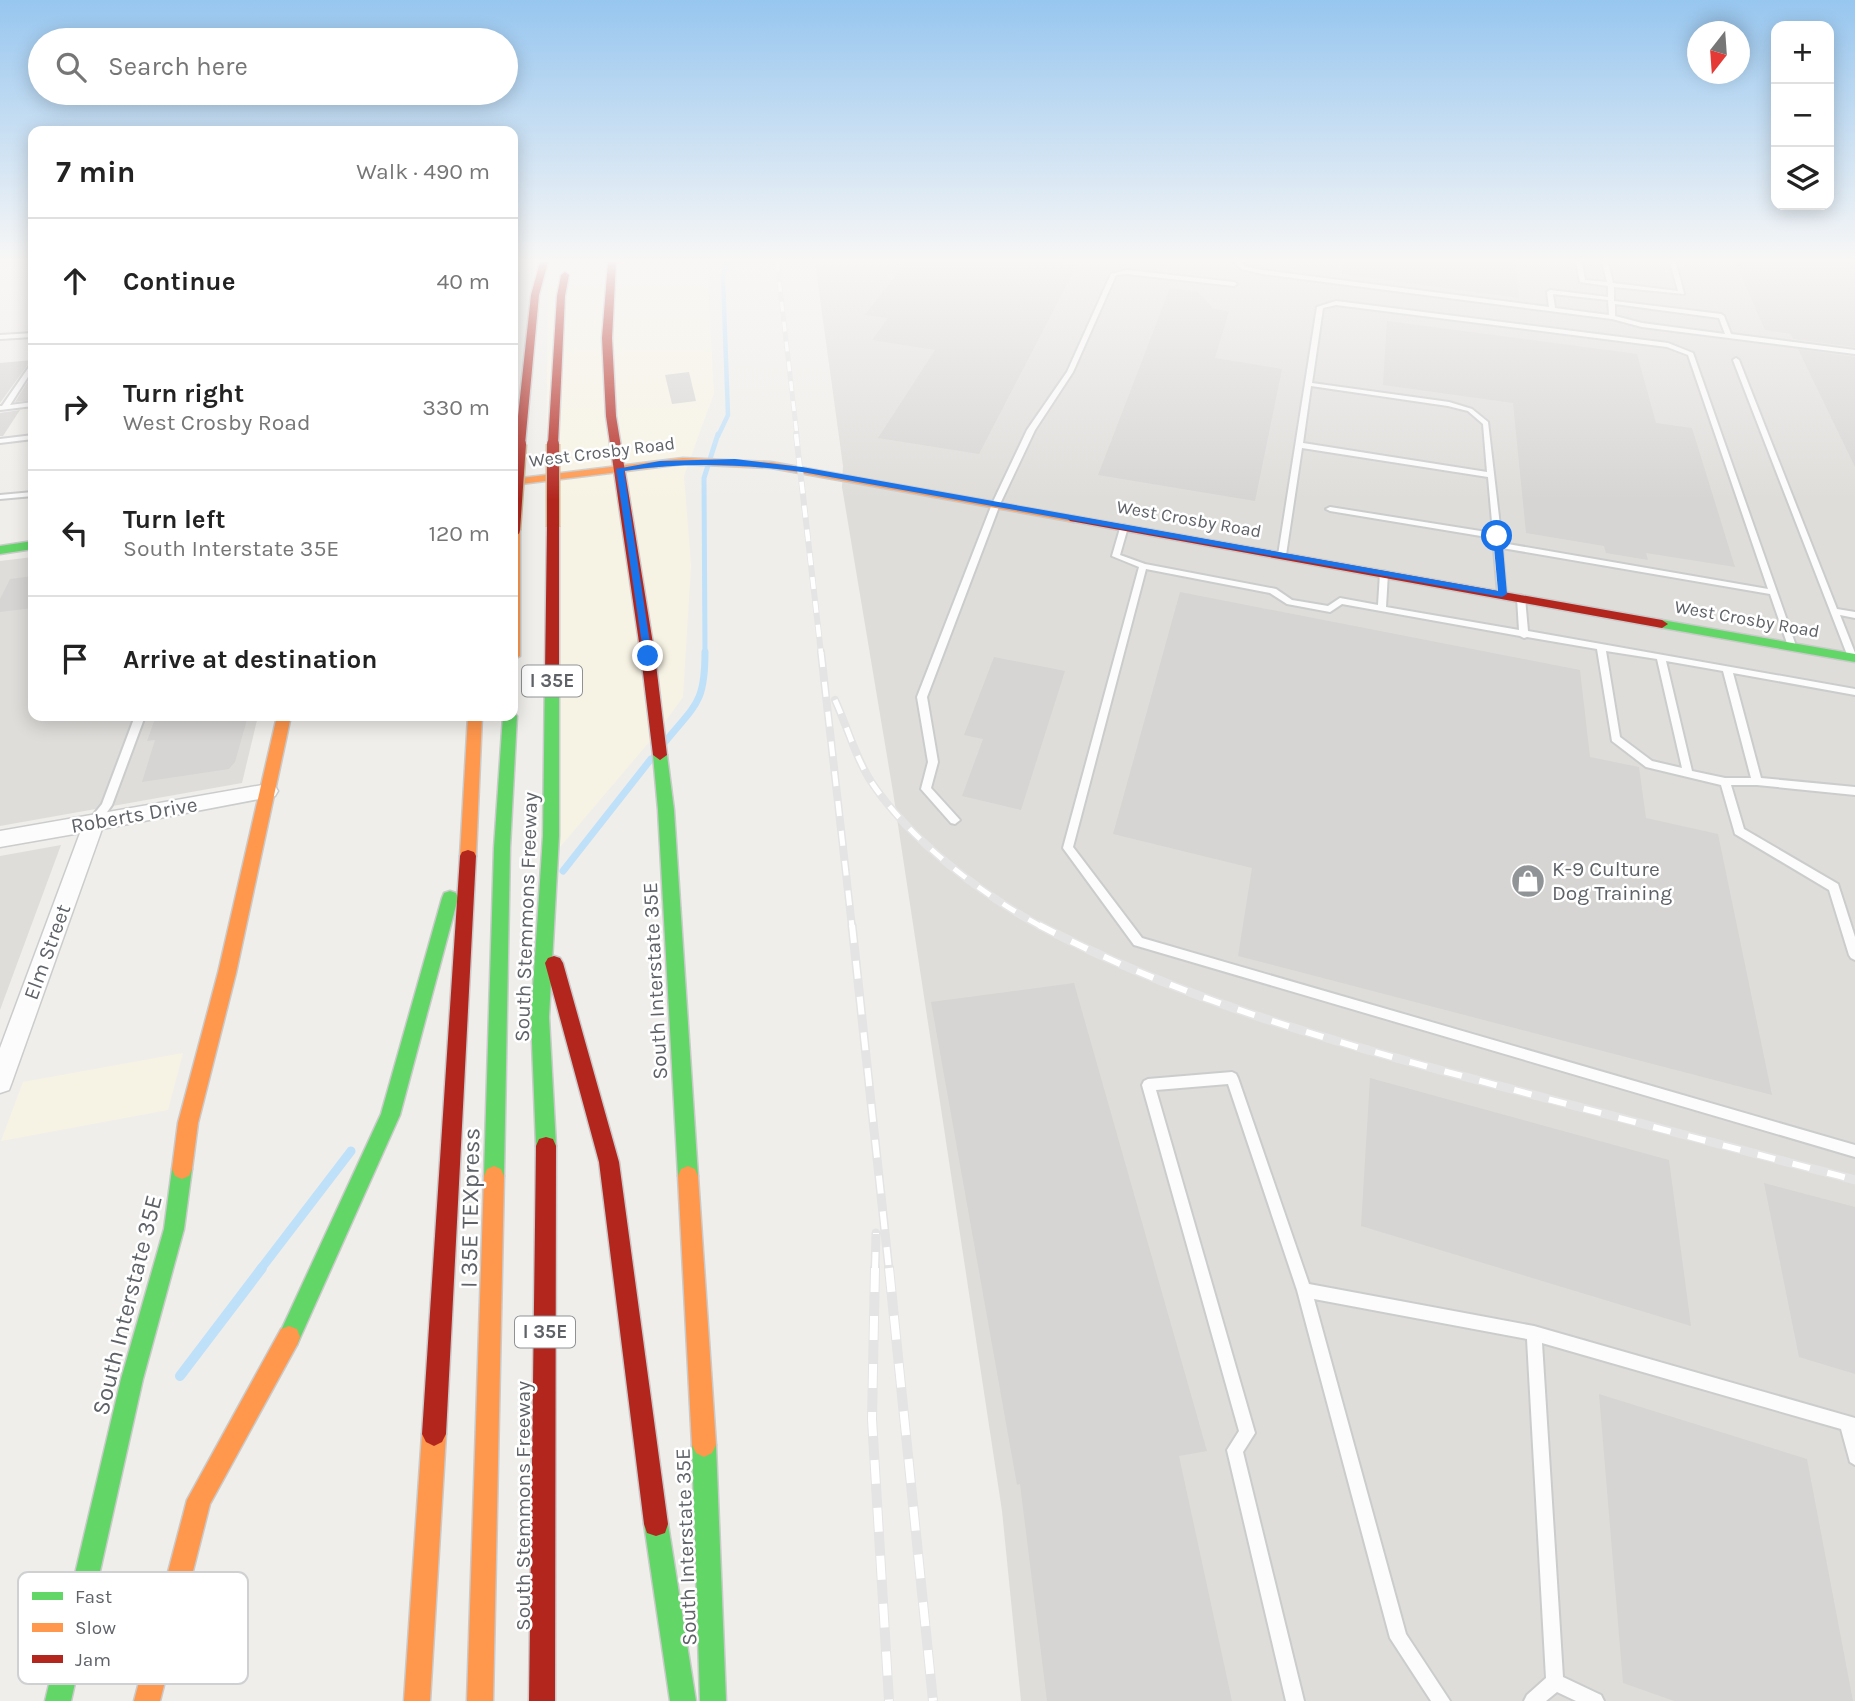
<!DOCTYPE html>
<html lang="en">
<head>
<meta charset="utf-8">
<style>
	:root { --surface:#fff; --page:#f2f2f2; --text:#222; --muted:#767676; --line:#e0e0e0 }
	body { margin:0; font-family:Karla,sans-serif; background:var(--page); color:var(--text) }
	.controls { position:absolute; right:21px; top:21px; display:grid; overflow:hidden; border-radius:14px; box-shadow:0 4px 18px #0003 }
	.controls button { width:63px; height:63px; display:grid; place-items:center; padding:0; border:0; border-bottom:2px solid var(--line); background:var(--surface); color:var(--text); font:35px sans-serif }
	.compass { position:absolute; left:1687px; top:21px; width:63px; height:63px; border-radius:50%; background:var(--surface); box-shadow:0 4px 18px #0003; rotate:197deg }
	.stop { position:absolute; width:21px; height:21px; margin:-16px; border:5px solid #1a73e8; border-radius:50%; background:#fff }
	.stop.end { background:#1a73e8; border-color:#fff; box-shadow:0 2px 7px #0008 }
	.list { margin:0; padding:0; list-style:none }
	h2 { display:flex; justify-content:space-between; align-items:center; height:91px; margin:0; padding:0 28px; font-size:30px }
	h2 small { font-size:23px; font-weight:400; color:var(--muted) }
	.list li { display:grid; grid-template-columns:46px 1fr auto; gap:21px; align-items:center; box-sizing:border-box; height:126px; padding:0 28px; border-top:2px solid var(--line) }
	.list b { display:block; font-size:26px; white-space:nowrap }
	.list p { margin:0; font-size:23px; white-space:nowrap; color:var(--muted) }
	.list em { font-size:23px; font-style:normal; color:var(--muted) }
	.icon { flex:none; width:38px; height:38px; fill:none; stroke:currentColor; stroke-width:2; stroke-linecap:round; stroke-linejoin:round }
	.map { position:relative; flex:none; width:1855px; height:1701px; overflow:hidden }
	.search { position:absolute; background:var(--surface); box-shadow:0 4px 18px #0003; left:28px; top:28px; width:490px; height:77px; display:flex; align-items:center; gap:18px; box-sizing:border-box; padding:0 24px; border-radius:38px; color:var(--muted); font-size:26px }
	.panel { position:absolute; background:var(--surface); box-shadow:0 4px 18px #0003; left:28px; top:126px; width:490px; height:595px; border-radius:14px }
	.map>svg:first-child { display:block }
	.commercial { fill:#f7f3e4 }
	.industrial { fill:#dfddda }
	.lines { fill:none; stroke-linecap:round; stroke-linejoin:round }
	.stream-far4 { stroke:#bfe0f9; stroke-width:4.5 }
	.stream-far3 { stroke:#bfe0f9; stroke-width:5 }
	.stream-far2 { stroke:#bfe0f9; stroke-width:7 }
	.stream-far1 { stroke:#bfe0f9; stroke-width:9 }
	.stream { stroke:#bfe0f9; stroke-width:10 }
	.building { fill:#d6d5d3 }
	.lane-casing { stroke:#cbcccc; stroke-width:4 }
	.street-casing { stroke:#cbcccc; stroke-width:3 }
	.fast-casing { stroke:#cacacb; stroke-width:3 }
	.slow-casing { stroke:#cacacb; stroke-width:3 }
	.jam-casing { stroke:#cacacb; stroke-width:3 }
	.lane { fill:#fdfcfc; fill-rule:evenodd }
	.street { fill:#fdfcfc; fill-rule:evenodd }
	.fast { fill:#63d668; fill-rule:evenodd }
	.slow { fill:#ff974d; fill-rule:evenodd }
	.jam { fill:#b3261e; fill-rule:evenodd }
	.rail-far4-casing { stroke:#e4e4e4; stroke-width:5 }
	.rail-far3-casing { stroke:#e4e4e4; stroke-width:6 }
	.rail-far2-casing { stroke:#e4e4e4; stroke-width:8 }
	.rail-far1-casing { stroke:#e4e4e4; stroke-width:9 }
	.rail-casing { stroke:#e4e4e4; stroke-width:10 }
	.rail-far4 { stroke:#fff; stroke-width:3.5; stroke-dasharray:10; stroke-linecap:butt }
	.rail-far3 { stroke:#fff; stroke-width:4.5; stroke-dasharray:12; stroke-linecap:butt }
	.rail-far2 { stroke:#fff; stroke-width:5; stroke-dasharray:15; stroke-linecap:butt }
	.rail-far1 { stroke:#fff; stroke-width:6; stroke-dasharray:18; stroke-linecap:butt }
	.rail { stroke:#fff; stroke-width:8; stroke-dasharray:24; stroke-linecap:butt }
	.jam-bridge-casing { stroke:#c8b996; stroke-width:15; stroke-linecap:butt }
	.jam-bridge { stroke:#b3261e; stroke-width:12 }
	.route { fill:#1a73e8 }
	.labels { text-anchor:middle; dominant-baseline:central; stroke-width:5; stroke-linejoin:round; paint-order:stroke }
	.far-street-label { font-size:18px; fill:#5f6368; stroke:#fff }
	.shield { fill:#fff; stroke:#8f9295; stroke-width:2 }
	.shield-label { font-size:19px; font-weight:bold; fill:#5f6368 }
	.street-label { font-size:21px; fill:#5f6368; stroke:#fff }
	.poi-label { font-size:21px; fill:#5f6368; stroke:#fff; text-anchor:start }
	.near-street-label { font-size:24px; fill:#5f6368; stroke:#fff }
	.key { fill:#fff; stroke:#cfd0d2; stroke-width:2 }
	.key-label { font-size:19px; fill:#5f6368 }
</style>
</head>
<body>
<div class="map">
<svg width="1855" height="1701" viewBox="0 0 1855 1701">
	<rect width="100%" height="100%" fill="#efeeea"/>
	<!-- commercial -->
	<path class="commercial" d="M548,262H707L714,393L684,476L691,565L683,697L656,734L543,867Z
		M183,1053L168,1110L1,1141L23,1082Z"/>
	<!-- industrial -->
	<path class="industrial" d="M815,262H1855V1701H1021L1002,1511L893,792L842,487L843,466Z
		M33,557V716H258L242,783L0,826V561Z
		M61,845L0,1010V856Z"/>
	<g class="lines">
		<!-- stream-far4 -->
		<path class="stream-far4" d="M718,436L728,415L723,278L727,262"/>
		<!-- stream-far3 -->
		<path class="stream-far3" d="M705,653L704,478L718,434"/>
		<!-- stream-far2 -->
		<path class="stream-far2" d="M665,742C696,704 705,703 705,652
			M563,871L651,759"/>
		<!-- stream-far1 -->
		<path class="stream-far1" d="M260,1270L351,1151"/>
		<!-- stream -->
		<path class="stream" d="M180,1376L262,1268"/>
	</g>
	<!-- building -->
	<path class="building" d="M906,262H1050L1077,265L979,454L878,438L935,350L872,340L888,318L865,315Z
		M1343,262H1515L1519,298L1342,274Z
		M1735,262H1855V347L1793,339L1791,334L1765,330Z
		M1170,288L1198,292L1214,309L1229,311L1215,358L1282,369L1255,501L1098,475Z
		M1387,321L1637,354L1656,423L1692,428L1735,567L1646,553L1648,560L1606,553L1604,546L1526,533L1513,403L1383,385Z
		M1798,349L1855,357V467Z
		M33,360L29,363L0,403V363Z
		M689,372L696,401L672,404L665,375Z
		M33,373V400L15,402Z
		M20,410L3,436H0V413Z
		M33,576V608L0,612V599L10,579Z
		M1180,592L1580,670L1590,757L1639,767L1646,818L1718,834L1772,1095L1238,956L1252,868L1113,834Z
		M994,657L1065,671L1021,810L962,796L983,739L964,735Z
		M156,716H248L235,762L229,769L142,782L155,740L147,741Z
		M1074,983L1207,1451L1179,1456L1232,1701H1047L1020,1484L1017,1485L931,1002Z
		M1370,1078L1669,1160L1691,1326L1361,1226Z
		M1764,1183L1855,1207V1374L1799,1357Z
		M1599,1394L1807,1459L1853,1701H1674L1623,1683Z"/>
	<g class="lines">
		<!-- lane casing -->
		<g class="lane-casing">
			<path id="lane" d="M1234,262H1240L1246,267L1262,270L1549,307L1547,292L1550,290L1608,297V286L1580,282L1576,262H1582L1585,280L1607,282L1602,262H1608L1613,283L1678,291L1670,262H1676L1684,294L1614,287V301L1721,314L1724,316L1731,334L1855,350V354L1642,327L1612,319L1262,274L1242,269ZM1553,294L1608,300L1609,315L1555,308ZM1615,304L1719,318L1725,334L1642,323L1615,316Z
				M1127,270L1234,282L1237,284L1234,286L1127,274L1116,275L1073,372L1035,430L1000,504L927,697L938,762L931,788L960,820L955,824L951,823L921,789L928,762L917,697L992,504L1027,430L1067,372L1111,274Z
				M1336,301L1668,343L1693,353L1796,646L1795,648H1789L1788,646L1770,594L1502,548L1506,594L1502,597L1498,594L1493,538L1330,511L1326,509L1330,507L1493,533L1488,477L1302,448L1286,555L1285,557H1279L1278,555L1317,307ZM1336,305L1667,347L1688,355L1768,589L1502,543L1488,422L1472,409L1449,402L1312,383L1323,308ZM1311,386L1448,406L1468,411L1483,424L1487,472L1303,443Z
				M33,333V337L0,339V335Z
				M1736,358L1739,360L1837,609L1855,612V618L1840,615L1855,653V659H1849L1848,657L1733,360Z
				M33,363V369L10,405L33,402V406L0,410V406H2L31,364Z
				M33,435V439L0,443V439Z
				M33,492V496L0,499V495Z
				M1121,525H1124L1128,527L1120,555L1145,564L1276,589L1292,600L1328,606L1340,598L1378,605L1380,573L1384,571L1388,573L1386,607L1519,630L1517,598L1521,595L1525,598L1528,631L1855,689V695L1733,673L1761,778L1855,787V795L1757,785H1731L1744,829L1838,884L1855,937V960L1851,958L1849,955L1829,890L1735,834L1721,785L1646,767L1612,741L1597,649L1527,637L1524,638L1520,636L1342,604L1330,612L1287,604L1270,593L1146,569L1073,847L1142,938L1855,1145V1157L1134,945L1063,848L1139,567L1112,556ZM1606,651L1657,659L1682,768L1652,761L1620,737ZM1666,661L1723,671L1751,778H1725L1692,771Z
				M135,716H145L112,805L98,825H90L89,822L90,819L102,804Z
				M1232,1072L1236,1074L1238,1078L1309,1284L1534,1326L1855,1418V1465L1850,1462L1841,1429L1542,1343L1563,1677L1601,1695L1604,1701H1576L1557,1692L1546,1701H1524L1527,1695L1546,1678L1527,1339L1314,1299L1406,1634L1450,1701H1431L1390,1638L1297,1290L1228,1084L1156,1090L1255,1433L1243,1452L1304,1701H1286L1227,1450L1239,1431L1142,1085L1144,1081L1148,1079Z"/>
		</g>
		<!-- street casing -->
		<g class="street-casing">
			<path id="street" d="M268,784L275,786L278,791L275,796L102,829L12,1082L9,1090L0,1093V1048L80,833L0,847V831Z"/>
		</g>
		<!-- fast casing -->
		<g class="fast-casing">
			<path id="fast" d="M33,541V549L0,554V546Z
				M1662,620L1855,654V662L1657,627V621Z
				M552,667L559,672V836L549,1017L556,1146L553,1153L546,1155L539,1153L536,1146L531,1017L543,836L545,672Z
				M513,712L517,716L510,848L504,1176L501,1183L494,1186L487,1183L484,1176L494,848L503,716H513Z
				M660,750L667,755L674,810L698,1176L695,1183L688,1186L681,1183L678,1176L658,810L653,755Z
				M450,891L456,893L458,898L400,1115L297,1345L289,1348L281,1345L278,1337L381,1114L442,898L444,893Z
				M182,1159L189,1162L192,1169L184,1229L143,1379L71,1701H45L121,1379L164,1229L172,1169L175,1162Z
				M704,1433L712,1437L716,1445L726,1701H700L692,1445L696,1437Z
				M656,1512L665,1515L668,1524L696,1701H670L644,1524L647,1515Z"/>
		</g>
		<!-- slow casing -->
		<g class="slow-casing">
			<path id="slow" d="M683,458L771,462L1074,516L1080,519L1074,522L771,468L683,464L513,485V479Z
				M514,526L520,530V656L513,660Z
				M277,716H291L236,973L198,1123L192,1169L189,1176L182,1179L175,1176L172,1169L178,1123L218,973Z
				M468,716H482L476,856L474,860H462L460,856Z
				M494,1166L501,1169L504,1176L493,1701H467L484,1176L487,1169Z
				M688,1166L695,1169L698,1176L716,1445L712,1453L704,1457L696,1453L692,1445L678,1176L681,1169Z
				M289,1326L297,1329L300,1337L297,1345L210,1504L160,1701H134L187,1500L281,1329Z
				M434,1422L442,1426L446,1434L430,1701H404L422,1434L426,1426Z"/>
		</g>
		<!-- jam casing -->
		<g class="jam-casing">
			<path id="jam" d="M540,262H548L539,295L525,444L520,447L515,444L531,295Z
				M608,262H616L612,338L616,416L655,656L667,755L660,760L653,755L641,656L606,416L602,338Z
				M565,272L569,275L565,296L558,444L553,447L548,444L557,296L561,275Z
				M1074,516L1662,620L1668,624L1662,628L1070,521L1068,519Z
				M553,523L559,527V672L552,677L545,672L547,527Z
				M468,850L474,852L476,856L446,1434L442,1442L434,1446L426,1442L422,1434L460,856L462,852Z
				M554,956L560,958L563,963L619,1162L668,1524L665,1533L656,1536L647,1533L644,1524L599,1162L545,963L548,958Z
				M546,1137L553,1139L556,1146L555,1701H529L536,1146L539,1139Z"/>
		</g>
		<!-- lane -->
		<use href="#lane" class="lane"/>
		<!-- street -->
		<use href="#street" class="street"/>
		<!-- fast -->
		<use href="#fast" class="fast"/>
		<!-- slow -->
		<use href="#slow" class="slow"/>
		<!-- jam -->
		<use href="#jam" class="jam"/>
		<!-- rail-far4 casing -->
		<g class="rail-far4-casing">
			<path id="rail-far4" d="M777,262L797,436"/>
		</g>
		<!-- rail-far3 casing -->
		<g class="rail-far3-casing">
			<path id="rail-far3" d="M796,434L821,653"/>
		</g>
		<!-- rail-far2 casing -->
		<g class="rail-far2-casing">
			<path id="rail-far2" d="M821,652L852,927
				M835,700C847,726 856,759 872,783C911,841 981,894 1042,927"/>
		</g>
		<!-- rail-far1 casing -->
		<g class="rail-far1-casing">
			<path id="rail-far1" d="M852,925L889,1270
				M1039,925C1178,998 1326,1040 1477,1080C1603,1114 1729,1147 1855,1180
				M875,1270L876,1233"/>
		</g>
		<!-- rail casing -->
		<g class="rail-casing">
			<path id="rail" d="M875,1268L872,1419L889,1701
				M889,1268L933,1701"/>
		</g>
		<!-- rail-far4 -->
		<use href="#rail-far4" class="rail-far4"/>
		<!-- rail-far3 -->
		<use href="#rail-far3" class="rail-far3"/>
		<!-- rail-far2 -->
		<use href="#rail-far2" class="rail-far2"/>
		<!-- rail-far1 -->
		<use href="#rail-far1" class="rail-far1"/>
		<!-- rail -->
		<use href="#rail" class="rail"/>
		<!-- jam-bridge casing -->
		<g class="jam-bridge-casing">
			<path id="jam-bridge" d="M553,444V527
				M514,530L520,444"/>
		</g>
		<!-- jam-bridge -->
		<use href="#jam-bridge" class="jam-bridge"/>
	</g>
	<!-- sky -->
	<linearGradient id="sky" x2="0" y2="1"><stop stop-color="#97c6ef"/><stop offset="0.52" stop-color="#f8f7f6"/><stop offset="1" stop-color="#f8f7f6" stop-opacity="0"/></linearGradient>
	<rect width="1855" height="500" fill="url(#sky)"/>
	<!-- route -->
	<path class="route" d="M735,459L802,467L1498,591L1493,536L1497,533L1502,536L1507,594L1502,597L802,472C741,464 684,462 624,471L652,656L644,658L616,469L660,461Z"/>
	<!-- icons -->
	<defs>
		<g id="shop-disc" transform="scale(1.75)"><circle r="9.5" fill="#919496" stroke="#fff"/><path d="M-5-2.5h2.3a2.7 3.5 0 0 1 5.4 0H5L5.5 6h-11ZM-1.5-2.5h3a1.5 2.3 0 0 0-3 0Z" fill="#fff"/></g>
	</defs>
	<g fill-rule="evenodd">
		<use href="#shop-disc" x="1528" y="881"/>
	</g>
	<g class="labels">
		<!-- far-street labels -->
		<g class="far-street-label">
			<text transform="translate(602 452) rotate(-7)">West Crosby Road</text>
			<text transform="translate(1189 519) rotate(10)">West Crosby Road</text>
			<text transform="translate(1747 619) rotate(10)">West Crosby Road</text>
		</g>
		<!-- shield labels -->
		<g class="shield">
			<rect x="522" y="665.5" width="60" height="31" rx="5"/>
			<rect x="515" y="1316.5" width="60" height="31" rx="5"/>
		</g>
		<g class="shield-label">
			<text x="552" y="681">I 35E</text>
			<text x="545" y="1332">I 35E</text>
		</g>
		<!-- street labels -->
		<g class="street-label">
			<text transform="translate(134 815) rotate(-10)">Roberts Drive</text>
			<text transform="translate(526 917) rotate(-88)">South Stemmons Freeway</text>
			<text transform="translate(47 952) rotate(-70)">Elm Street</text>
			<text transform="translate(655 981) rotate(-93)">South Interstate 35E</text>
			<text transform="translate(523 1506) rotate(-90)">South Stemmons Freeway</text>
			<text transform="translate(686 1547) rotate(-92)">South Interstate 35E</text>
		</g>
		<!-- poi labels -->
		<g class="poi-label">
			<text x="1552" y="869">K-9 Culture<tspan x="1552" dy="24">Dog Training</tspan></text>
		</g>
		<!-- near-street labels -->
		<g class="near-street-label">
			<text transform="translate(470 1208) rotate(-89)">I 35E TEXpress</text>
			<text transform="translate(127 1305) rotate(-76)">South Interstate 35E</text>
		</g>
	</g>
	<!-- legend -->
	<rect x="18" y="1572" width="230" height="112" rx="10" class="key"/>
	<rect x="32" y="1592" width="31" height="8" fill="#63d668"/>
	<rect x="32" y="1623" width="31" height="9" fill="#ff974d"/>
	<rect x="32" y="1655" width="31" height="8" fill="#b3261e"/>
	<g class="key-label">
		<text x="75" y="1603">Fast</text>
		<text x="75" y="1634">Slow</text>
		<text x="75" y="1666">Jam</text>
	</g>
</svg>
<div class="controls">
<button>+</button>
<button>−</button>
<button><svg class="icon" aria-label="layers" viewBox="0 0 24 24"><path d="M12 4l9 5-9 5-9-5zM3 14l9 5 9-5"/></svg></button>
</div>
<svg class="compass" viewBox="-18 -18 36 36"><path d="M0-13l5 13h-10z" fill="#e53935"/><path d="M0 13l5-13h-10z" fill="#767676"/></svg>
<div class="stop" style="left:1497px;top:536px"></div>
<div class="stop end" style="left:648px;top:656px"></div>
<div class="search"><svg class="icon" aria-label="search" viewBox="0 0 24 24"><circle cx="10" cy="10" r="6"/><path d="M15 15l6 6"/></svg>Search here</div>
<section class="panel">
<h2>7 min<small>Walk · 490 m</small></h2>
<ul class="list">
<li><svg class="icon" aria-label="ahead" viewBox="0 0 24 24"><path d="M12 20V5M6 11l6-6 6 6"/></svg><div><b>Continue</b></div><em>40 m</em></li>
<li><svg class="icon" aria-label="right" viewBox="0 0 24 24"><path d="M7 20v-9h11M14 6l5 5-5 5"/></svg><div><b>Turn right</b><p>West Crosby Road</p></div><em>330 m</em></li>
<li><svg class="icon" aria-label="left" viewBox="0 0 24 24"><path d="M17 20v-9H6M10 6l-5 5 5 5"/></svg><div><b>Turn left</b><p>South Interstate 35E</p></div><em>120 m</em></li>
<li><svg class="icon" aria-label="arrive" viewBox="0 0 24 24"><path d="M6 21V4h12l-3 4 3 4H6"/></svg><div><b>Arrive at destination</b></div></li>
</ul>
</section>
</div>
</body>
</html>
